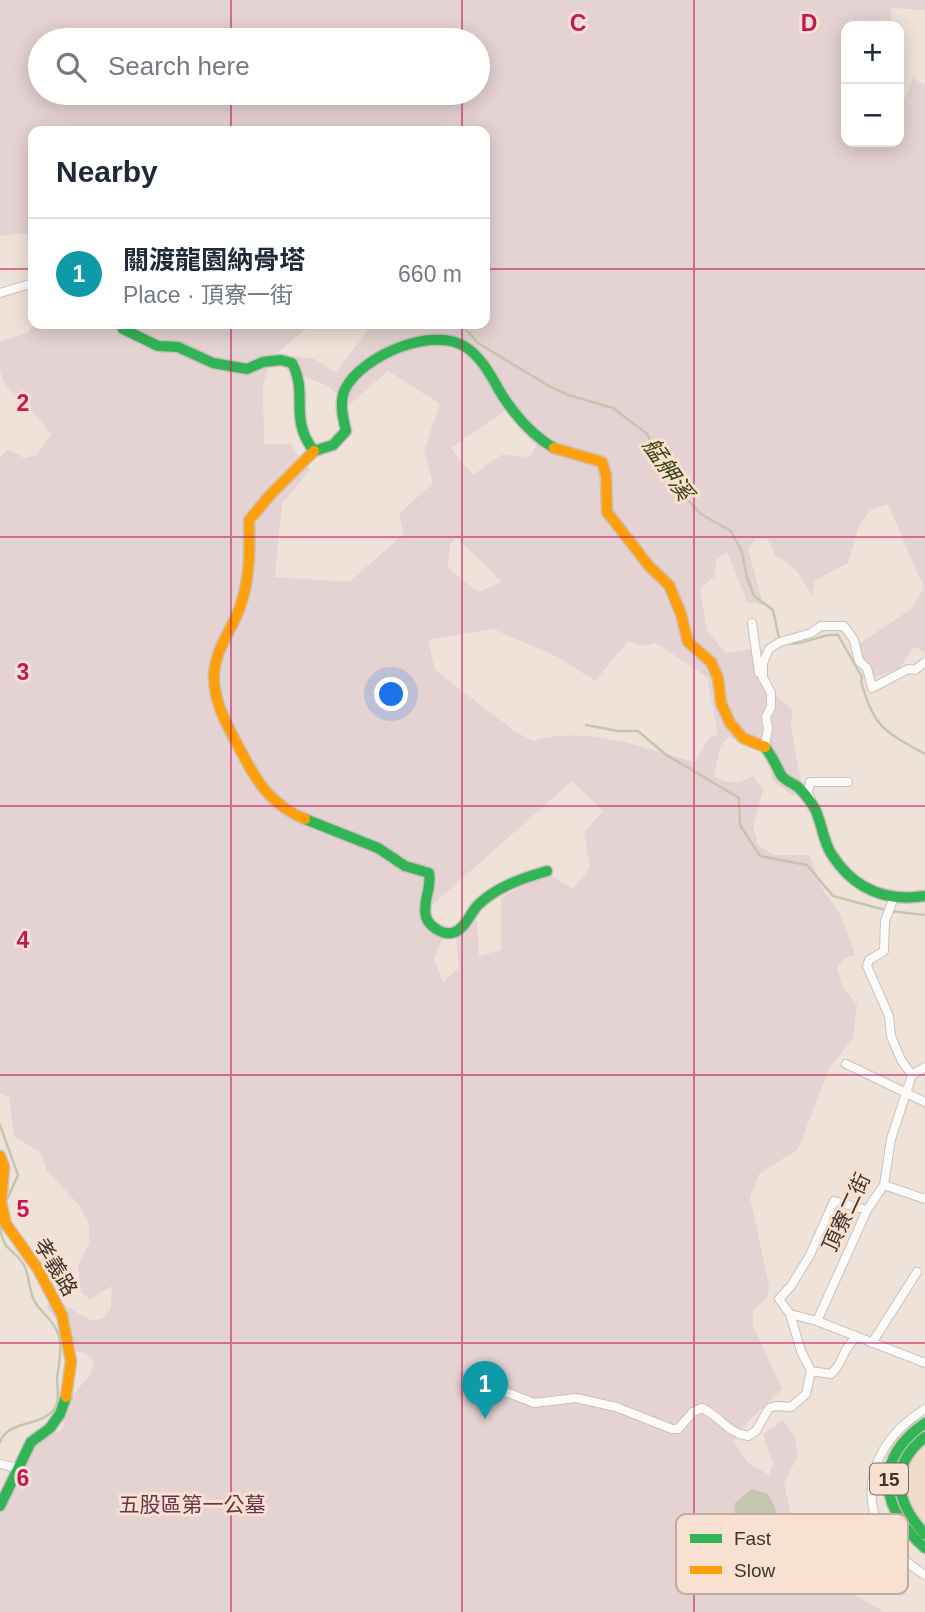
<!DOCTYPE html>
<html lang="en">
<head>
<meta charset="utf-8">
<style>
	:root { --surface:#fff; --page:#f2f2f3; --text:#1f2937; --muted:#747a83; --line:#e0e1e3; --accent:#7c726a }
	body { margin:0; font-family:Helvetica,"Noto Sans TC",sans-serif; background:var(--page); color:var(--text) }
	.controls { position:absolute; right:21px; top:21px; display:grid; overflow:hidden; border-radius:14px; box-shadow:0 4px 18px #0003 }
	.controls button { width:63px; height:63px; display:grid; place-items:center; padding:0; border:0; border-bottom:2px solid var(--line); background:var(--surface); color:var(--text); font:35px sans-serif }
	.you { position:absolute; left:392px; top:695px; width:24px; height:24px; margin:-18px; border:5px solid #fff; border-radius:50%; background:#1a73e8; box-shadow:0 0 0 10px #1a73e833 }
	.badge { display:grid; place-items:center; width:46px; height:46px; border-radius:50%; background:var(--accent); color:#fff; font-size:23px; font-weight:700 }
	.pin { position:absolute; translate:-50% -58px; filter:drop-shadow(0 2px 4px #0008) }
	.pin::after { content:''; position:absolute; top:37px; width:24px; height:21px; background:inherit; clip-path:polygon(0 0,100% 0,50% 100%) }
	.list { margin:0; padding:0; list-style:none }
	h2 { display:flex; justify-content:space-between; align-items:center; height:91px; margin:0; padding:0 28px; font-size:30px }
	h2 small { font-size:23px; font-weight:400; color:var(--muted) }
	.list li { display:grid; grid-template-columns:46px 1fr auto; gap:21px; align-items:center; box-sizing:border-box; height:112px; padding:0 28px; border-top:2px solid var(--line) }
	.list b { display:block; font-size:26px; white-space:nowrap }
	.list p { margin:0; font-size:23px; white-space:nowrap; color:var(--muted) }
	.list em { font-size:23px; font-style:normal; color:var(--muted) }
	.icon { flex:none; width:38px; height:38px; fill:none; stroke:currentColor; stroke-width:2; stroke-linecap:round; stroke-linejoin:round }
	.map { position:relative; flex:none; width:925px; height:1612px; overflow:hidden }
	.search { position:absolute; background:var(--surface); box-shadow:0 4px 18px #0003; left:28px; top:28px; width:462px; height:77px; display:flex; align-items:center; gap:18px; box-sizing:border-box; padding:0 24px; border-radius:38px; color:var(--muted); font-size:26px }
	.panel { position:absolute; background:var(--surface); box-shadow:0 4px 18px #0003; left:28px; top:126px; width:462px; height:203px; border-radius:14px }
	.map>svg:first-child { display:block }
	.built { fill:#f1dbcb }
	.green { fill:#e5d2d2; fill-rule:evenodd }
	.water { fill:#c4c7ad }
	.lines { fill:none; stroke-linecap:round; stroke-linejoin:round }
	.stream { stroke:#c4c7ad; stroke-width:2.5 }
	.street-casing { stroke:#cbc1b9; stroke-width:10 }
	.fast-casing { stroke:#cbc1b9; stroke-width:13 }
	.slow-casing { stroke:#cbc1b9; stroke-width:13 }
	.street { stroke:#fdfbf9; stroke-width:8 }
	.fast { stroke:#30b455; stroke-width:10 }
	.slow { stroke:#ff9f0a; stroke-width:10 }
	.grid { fill:none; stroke:#c2185b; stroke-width:2; stroke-opacity:0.55 }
	.labels { text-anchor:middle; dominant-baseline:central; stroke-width:6; stroke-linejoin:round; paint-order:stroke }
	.shield { fill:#f8e1d0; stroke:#76695f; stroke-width:2 }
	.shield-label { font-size:19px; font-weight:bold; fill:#3e352e }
	.street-label { font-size:21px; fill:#3e352e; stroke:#f8e1d0 }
	.park-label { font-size:21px; fill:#68354b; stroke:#f8e1d0 }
	.water-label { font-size:23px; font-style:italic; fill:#39440f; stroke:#f8e1d0 }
	.key { fill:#f8e1d0; stroke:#c0ad9f; stroke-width:2 }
	.key-label { font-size:19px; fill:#3e352e }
	.grid-label { font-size:23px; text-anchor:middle; font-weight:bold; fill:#c2185b; stroke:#f8e1d0; stroke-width:6; stroke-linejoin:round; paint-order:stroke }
</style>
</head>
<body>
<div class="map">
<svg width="925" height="1612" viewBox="0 0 925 1612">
	<rect width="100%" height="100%" fill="#efe2d9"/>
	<!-- built -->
	<path class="built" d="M925,1447V1524L914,1512L906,1489L912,1461Z"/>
	<!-- green -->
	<path class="green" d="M0,0H925V10L891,8V26H846V142H899V100L905,98L913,78L925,85V654L917,647L912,649L899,669L875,677L868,675L859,644L911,609L924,588L888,504L871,510L859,526L848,563L815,580L813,596L796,570L775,555L767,538L756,539L748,548L763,605L747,602L727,552L717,559L714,577L700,589L707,631L726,653L750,649L766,688L792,709L791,727L803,792L792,795L772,780L770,754L728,737L720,747L714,776C727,785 739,785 753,776L763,790L753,826L758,845L774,855H809L824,892L840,913L855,955L843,959L837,968L842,986L857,1005L853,1038L830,1067L798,1149L759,1174L750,1197L769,1286L767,1298L753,1311V1326L782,1389L740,1430L734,1442L747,1462L769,1475L773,1464L763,1434L783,1420L794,1436L798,1455L784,1484L801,1558L799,1576L821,1575L884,1612H0V1508L32,1443L51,1430L59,1433L64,1427L61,1409L91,1374L94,1361L85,1353L72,1351L66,1332L46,1306L54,1299L90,1320L102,1319L111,1309L112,1286L90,1299L81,1292L78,1267L89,1243V1224L79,1205L47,1171L41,1153L14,1136L9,1097L0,1094V458L8,449L24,458L37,455L51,435C39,410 6,399 0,370C0,362 0,351 0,342L29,332L34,324H312L272,357L263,385L264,444H290L310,470L282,503L275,577L349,582L404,534L399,514L433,483L424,451L440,404L388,371L350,404L326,385L288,371L284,363L291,356L315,359L336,373L368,330L358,324H485V131H33V236L20,233L0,236ZM40,40H478V93H40ZM506,410L536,446L530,457L501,455L473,475L451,448ZM457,538L502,582L478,592L448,568L450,543ZM493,629L558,657L595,681L628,641L643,646L656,643L707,677L718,734L709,738L695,762C642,748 587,725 533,741L516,732L435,670L428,640ZM572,781L603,811L584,832L590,868L573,889L546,872L501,898V950L479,956L477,920L456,939L459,968L443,982L434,959L446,930L421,915Z"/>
	<!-- water -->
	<path class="water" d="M751,1489L768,1494C785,1524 787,1542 765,1570L755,1566L734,1521L735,1503Z"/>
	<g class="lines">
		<!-- stream -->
		<path class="stream" d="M461,324L478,343L549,386L568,395L613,408L647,434L669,475L693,506L701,514L731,531L742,552L747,577L754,596L773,610L779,638L782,639
			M787,643C805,646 820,633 838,635L862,677L861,681C873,727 885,732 925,754
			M586,725L618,731H638L665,754L739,798L740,825L760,856L807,865L833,896L889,911L925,915
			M0,1125L18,1175L5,1204
			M0,1228C4,1254 16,1249 25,1267C29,1276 29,1288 33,1298C37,1308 43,1311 49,1319C67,1339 59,1356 57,1380C57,1389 60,1398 56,1406C45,1428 9,1418 0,1442"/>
		<!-- street casing -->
		<g class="street-casing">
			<path id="street" d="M0,293L33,283
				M752,623L759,673
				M765,746L768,728L766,717L771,707V693L763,678V663L769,649L780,642L811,633L821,626H844L854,640L859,661L867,668L872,688L908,669L915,670L925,662
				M811,800L808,793L810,782H848
				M894,897L885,921L884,951L869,960L867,966L889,1016L891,1036L901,1060L912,1075
				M846,1064L925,1102
				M884,1185L925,1199
				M790,1314L817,1321L925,1363
				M817,1321L867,1210L884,1185L891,1139L912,1075L925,1067
				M857,1337C840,1351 845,1362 831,1374L811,1371L801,1351L790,1314L779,1299L791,1286L810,1255L834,1201L867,1210
				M872,1343L917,1272
				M488,1385L534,1403L576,1398L616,1407L672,1429H678L693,1412L702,1408C720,1416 727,1433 748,1436L756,1431L769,1408L776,1406L791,1407L806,1394L811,1371
				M925,1409C854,1453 853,1531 925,1575
				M0,1464L17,1468"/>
		</g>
		<!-- fast casing -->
		<g class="fast-casing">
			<path id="fast" d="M120,324L123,329L158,346L178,347L213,363L247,369L263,362L281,360L292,363C309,395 288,418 314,451L333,445L346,431C343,418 339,402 345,389C362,356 434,324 467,348C483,359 492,378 502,395C515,415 533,436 554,448
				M765,747C772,756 776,765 781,775C785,781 793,783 798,787C804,793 811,802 815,809C822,823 823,842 832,855C854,889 886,902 925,896
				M305,819L378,848L405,866L429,873C432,888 422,902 426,917C429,926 442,935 452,933C465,930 470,913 478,905C496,887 523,878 547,871
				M925,1423C872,1460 880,1508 925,1548
				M925,1437C888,1466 895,1502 925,1534
				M0,1506L31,1442L50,1428L60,1414L66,1397"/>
		</g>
		<!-- slow casing -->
		<g class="slow-casing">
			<path id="slow" d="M554,448L602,462L606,475L607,512L649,566L669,585L681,614L688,642L711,662L718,678L721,703L730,723L743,738L765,747
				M305,819C273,806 258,784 243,755C231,732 215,707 214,680C213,653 229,634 239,610C250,580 250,551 249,520L271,494L314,451
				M0,1156L4,1167L1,1203L6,1224L38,1269L62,1315L71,1361L66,1397"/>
		</g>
		<!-- street -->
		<use href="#street" class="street"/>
		<!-- fast -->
		<use href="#fast" class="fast"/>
		<!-- slow -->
		<use href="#slow" class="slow"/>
	</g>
	<!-- grid -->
	<path class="grid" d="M231,0V40M462,0V40M694,0V1612M231,93V131M462,93V131M0,269H33M485,269H925M231,324V1612M462,324V1612M0,537H925M0,806H925M0,1075H925M0,1343H925"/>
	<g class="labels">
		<!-- shield labels -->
		<rect class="shield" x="870" y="1463.5" width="38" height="31" rx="5"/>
		<g class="shield-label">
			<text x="889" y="1479">15</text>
		</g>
		<!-- street labels -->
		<g class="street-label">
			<text transform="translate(846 1212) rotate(-65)">頂寮二街</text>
			<text transform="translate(56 1267) rotate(59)">孝義路</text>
		</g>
		<!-- park labels -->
		<g class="park-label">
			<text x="192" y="1504">五股區第一公墓</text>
		</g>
		<!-- water labels -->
		<g class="water-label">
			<text transform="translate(668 469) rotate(56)">艋舺溪</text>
		</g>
	</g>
	<!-- legend -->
	<rect x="676" y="1514" width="232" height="80" rx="10" class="key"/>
	<rect x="690" y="1534" width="32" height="9" fill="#30b455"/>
	<rect x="690" y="1566" width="32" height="8" fill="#ff9f0a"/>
	<g class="key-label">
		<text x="734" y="1545">Fast</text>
		<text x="734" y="1577">Slow</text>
	</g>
	<g class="grid-label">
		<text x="578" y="31">C</text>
		<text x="809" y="31">D</text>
		<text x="23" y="411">2</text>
		<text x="23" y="680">3</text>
		<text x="23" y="948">4</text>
		<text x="23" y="1217">5</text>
		<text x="23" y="1486">6</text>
	</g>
</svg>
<div class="controls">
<button>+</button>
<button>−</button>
</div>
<div class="you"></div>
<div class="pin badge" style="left:485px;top:1419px;background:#0f9aa8">1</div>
<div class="search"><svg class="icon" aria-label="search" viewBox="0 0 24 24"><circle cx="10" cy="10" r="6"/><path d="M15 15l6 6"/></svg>Search here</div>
<section class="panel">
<h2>Nearby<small></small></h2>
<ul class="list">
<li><span class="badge" style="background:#0f9aa8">1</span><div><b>關渡龍園納骨塔</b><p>Place · 頂寮一街</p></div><em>660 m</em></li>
</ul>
</section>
</div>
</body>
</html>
